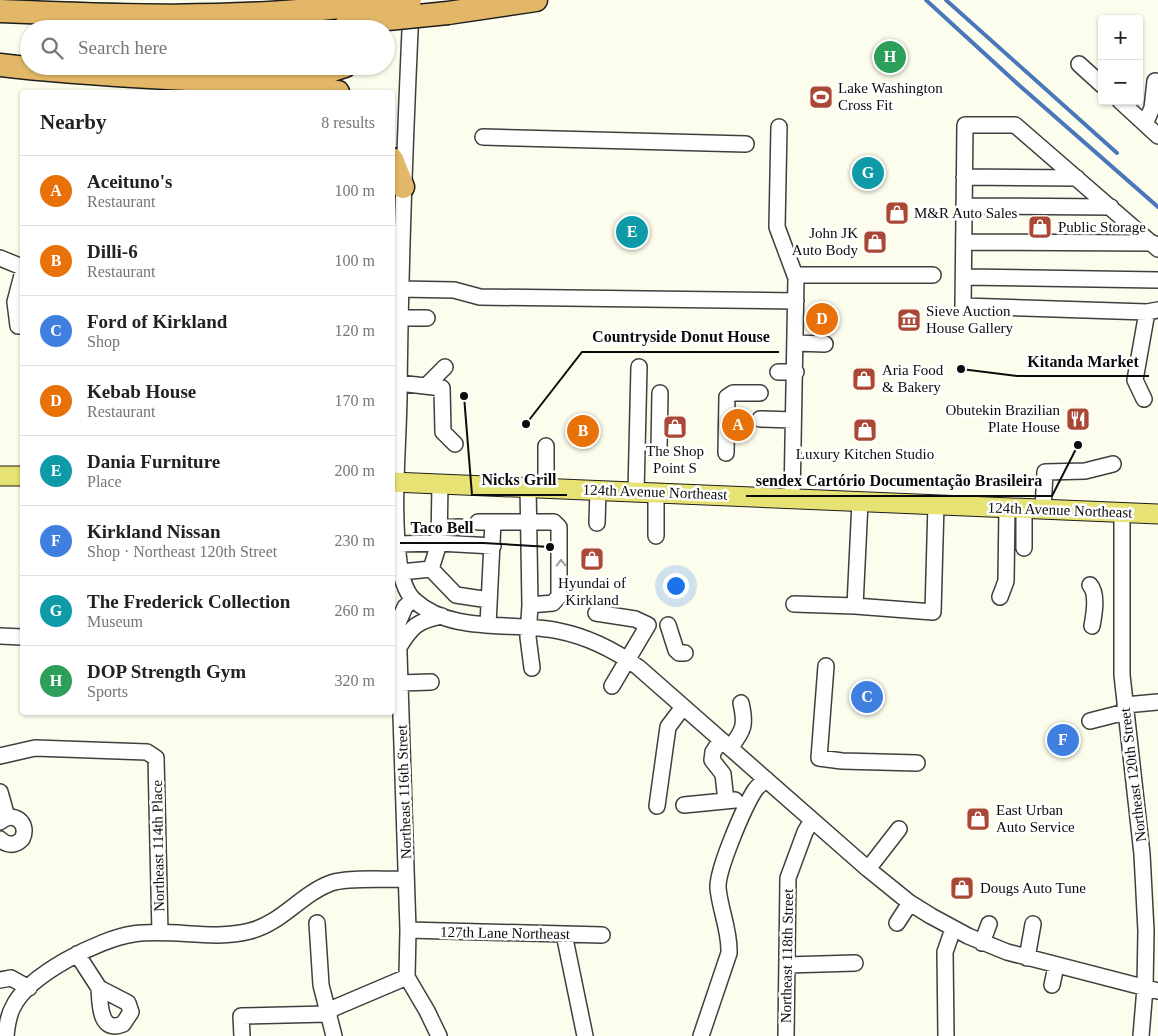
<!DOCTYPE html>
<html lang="en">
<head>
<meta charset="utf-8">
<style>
	:root { --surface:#fff; --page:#f2f2f2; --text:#222; --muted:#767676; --line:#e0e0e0; --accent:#1a73e8 }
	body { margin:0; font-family:"Times New Roman",serif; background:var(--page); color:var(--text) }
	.controls { position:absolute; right:15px; top:15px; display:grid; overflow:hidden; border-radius:5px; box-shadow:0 1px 4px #0004 }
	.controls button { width:45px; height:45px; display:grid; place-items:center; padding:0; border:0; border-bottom:1px solid var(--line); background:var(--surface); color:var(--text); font:25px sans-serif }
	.you { position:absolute; left:675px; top:585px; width:18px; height:18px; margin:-12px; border:4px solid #fff; border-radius:50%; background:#1a73e8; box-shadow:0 0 0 8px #1a73e833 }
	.badge { display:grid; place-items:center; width:32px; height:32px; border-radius:50%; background:var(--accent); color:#fff; font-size:16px; font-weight:700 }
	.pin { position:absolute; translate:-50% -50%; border:2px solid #fff; box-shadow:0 1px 5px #0006 }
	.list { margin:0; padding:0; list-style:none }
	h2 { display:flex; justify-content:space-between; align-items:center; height:65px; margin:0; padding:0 20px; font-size:21px }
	h2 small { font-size:16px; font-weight:400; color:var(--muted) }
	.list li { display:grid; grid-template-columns:32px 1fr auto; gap:15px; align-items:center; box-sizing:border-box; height:70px; padding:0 20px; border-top:1px solid var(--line) }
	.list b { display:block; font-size:19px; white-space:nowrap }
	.list p { margin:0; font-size:16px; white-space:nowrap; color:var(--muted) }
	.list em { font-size:16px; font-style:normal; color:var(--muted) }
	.icon { flex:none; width:28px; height:28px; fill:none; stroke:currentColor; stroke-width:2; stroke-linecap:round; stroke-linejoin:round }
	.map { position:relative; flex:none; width:1158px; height:1036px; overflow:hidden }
	.search { position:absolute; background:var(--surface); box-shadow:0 1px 4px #0004; left:20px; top:20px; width:375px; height:55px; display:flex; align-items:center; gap:12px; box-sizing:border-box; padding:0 18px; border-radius:28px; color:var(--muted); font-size:19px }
	.panel { position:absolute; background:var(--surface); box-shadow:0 1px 4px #0004; left:20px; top:90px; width:375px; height:625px; border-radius:5px }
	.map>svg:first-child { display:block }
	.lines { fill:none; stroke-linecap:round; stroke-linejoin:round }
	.stream { stroke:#4977bb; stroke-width:4 }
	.minor-tunnel { stroke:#d9d9cc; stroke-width:15; stroke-dasharray:15 8; stroke-linecap:butt }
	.minor-casing { stroke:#3f3f3f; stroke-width:18 }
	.major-casing { stroke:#1d1d1d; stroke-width:21 }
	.highway-casing { stroke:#1d1d1d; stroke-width:25 }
	.minor { stroke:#fff; stroke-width:15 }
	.major { stroke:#e7e274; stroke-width:19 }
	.highway { stroke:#e2b767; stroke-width:22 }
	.highway-bridge-casing { stroke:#1d1d1d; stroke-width:25; stroke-linecap:butt }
	.highway-bridge { stroke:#e2b767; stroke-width:22 }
	.oneway { stroke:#9e9e9e }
	.labels { text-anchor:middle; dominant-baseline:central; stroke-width:5; stroke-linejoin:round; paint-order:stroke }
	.poi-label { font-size:15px; fill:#0c0c0c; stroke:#fff; text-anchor:start }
	.street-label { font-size:15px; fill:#0c0c0c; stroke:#fff }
	.leader { fill:none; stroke:#0c0c0c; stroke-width:2 }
	.callout-dot { fill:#0c0c0c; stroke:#fff; stroke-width:2 }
	.callout-label { font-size:16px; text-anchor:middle; font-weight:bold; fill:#0c0c0c; stroke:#fff; stroke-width:5; stroke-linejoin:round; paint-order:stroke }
</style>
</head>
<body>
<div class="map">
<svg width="1158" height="1036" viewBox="0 0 1158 1036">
	<rect width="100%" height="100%" fill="#fdfdee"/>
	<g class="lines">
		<!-- stream -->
		<path class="stream" d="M926,0L1020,86L1158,207
			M946,0L1117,153"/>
		<!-- minor-tunnel -->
		<path class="minor-tunnel" d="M460,533L478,534"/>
		<!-- minor casing -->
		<g class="minor-casing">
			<path id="minor" d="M411,9C405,139 400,268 399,398C398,452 392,508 399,562C401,574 404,591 414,600C452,635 513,621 559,631C589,637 614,650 638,667L868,869L910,903L931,916L968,936L1007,952L1158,991
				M1079,64L1102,85
				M1120,101L1158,136
				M1145,124L1152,108L1155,81
				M779,127L777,227L796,278L792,498
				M483,137L746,144
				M964,177L1077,178
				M964,206L1111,207
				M964,242L1153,243
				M1158,249L1015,125H965L963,306L1147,312L1158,310
				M0,258L22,267
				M22,275L15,302L18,326H22
				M795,275H933
				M964,277L1158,280
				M400,289L454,290L480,297L796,301
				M399,318H427
				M796,343L825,344
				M778,372H796
				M399,383L442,388L443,432L455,444
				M426,386L445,367
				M1144,399L1135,380L1147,312
				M760,419L793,420
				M546,446V488
				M659,449L660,393
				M726,453L727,397L733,393H760
				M528,486L530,605L528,637L532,668
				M636,492L639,367
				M860,502L855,606L933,612L936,504
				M1043,510L1045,472L1085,471L1113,464
				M1122,513V675L1142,854L1146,931L1145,988L1141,1036
				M478,522H554L559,527V596L553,603L530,605
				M597,523L598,490
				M439,528L460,527
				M656,536V492
				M398,544L439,543L440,484
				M1024,548V509
				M431,569L456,595L489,600
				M401,572L431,569L439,543L493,546
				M1090,585C1098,594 1094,615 1092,626
				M1000,597L1006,581L1007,508
				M794,604L855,606
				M596,613L635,619L648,625L612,686
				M488,625L493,522
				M668,625L676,650L679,653H685
				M0,636L22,637
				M399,647C412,626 417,621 442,616
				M826,666L819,758L842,761L917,763
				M400,683L431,682
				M1125,705L1158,702
				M1090,721L1125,712
				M721,740L713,752L712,760L723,774L726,801
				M730,748C744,730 746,725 741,703
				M0,756L35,748L147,752L156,758L160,933
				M0,792L7,817
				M684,805L735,800
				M657,806L668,727L683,707
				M0,822C13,810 30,823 22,839C15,846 7,846 0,839
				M868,869L899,829
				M317,923L321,985L334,1036
				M897,923L910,903
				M408,930L602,935
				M564,934L585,1036
				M982,943L989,924
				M77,954L99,988L128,1003L131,1012L123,1024C99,1034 100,1003 99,988
				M1027,958L1033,924
				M787,965L855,963
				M407,977L408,930L398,623L405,607L413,599
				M407,977L427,1011L439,1036
				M0,980L11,978L29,988
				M1052,985L1056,966
				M6,1036C7,1026 8,1016 13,1007C28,975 99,939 133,934C172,928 212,941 250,931C282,923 301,894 331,883C347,877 388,880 406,879
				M242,1036L241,1016L327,1014L334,1008L407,977
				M701,1036L729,953C730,931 720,910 718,888C717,870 744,807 755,790C758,786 762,783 766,779
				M786,1036L788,878L805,832L812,820
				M946,1036L945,952L953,929"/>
		</g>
		<!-- major casing -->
		<g class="major-casing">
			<path id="major" d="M0,476H22
				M392,482L1158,514"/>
		</g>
		<!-- highway casing -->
		<g class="highway-casing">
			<path id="highway" d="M0,11C115,16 233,20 348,6
				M448,13L536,0
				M0,65C56,72 111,75 167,78C229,81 286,88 345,66
				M289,88L338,92
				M392,159L403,187"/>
		</g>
		<!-- minor -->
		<use href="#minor" class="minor"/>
		<!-- major -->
		<use href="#major" class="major"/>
		<!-- highway -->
		<use href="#highway" class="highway"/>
		<!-- highway-bridge casing -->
		<g class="highway-bridge-casing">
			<path id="highway-bridge" d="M348,6L410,0
				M347,23L448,13"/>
		</g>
		<!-- highway-bridge -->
		<use href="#highway-bridge" class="highway-bridge"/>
	</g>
	<!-- one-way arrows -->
	<defs><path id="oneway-chevron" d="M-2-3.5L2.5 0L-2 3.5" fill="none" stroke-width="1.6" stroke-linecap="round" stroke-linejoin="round" transform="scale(1.25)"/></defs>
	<use class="oneway" href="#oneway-chevron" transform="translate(561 563) rotate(-91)"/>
	<!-- icons -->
	<defs>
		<g id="stadium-square" transform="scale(1.25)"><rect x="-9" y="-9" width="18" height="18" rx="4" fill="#aa4836" stroke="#fff"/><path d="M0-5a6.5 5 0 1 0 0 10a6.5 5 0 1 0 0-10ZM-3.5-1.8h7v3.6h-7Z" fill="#fff"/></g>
		<g id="shop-square" transform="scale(1.25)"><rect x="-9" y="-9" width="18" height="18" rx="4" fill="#aa4836" stroke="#fff"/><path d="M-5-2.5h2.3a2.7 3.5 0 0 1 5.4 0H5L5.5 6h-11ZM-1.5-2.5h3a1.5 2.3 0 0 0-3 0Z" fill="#fff"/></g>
		<g id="museum-square" transform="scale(1.25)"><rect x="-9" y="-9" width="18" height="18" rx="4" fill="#aa4836" stroke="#fff"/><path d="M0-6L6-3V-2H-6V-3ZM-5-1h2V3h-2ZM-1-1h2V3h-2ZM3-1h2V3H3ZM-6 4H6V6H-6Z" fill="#fff"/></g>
		<g id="restaurant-square" transform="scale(1.25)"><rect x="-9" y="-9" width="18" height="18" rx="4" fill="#aa4836" stroke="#fff"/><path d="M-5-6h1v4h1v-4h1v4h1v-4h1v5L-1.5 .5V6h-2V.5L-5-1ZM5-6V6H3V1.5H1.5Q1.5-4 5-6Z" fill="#fff"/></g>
	</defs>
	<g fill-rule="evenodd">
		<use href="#stadium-square" x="821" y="97"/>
		<use href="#shop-square" x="897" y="213"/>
		<use href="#shop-square" x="1040" y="227"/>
		<use href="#shop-square" x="875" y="242"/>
		<use href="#museum-square" x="909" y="320"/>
		<use href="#shop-square" x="864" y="379"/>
		<use href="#restaurant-square" x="1078" y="419"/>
		<use href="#shop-square" x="675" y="427"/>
		<use href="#shop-square" x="865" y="430"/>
		<use href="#shop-square" x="592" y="559"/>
		<use href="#shop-square" x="978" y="819"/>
		<use href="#shop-square" x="962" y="888"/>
	</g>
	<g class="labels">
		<!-- poi labels -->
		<g class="poi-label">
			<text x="838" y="88">Lake Washington<tspan x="838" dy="17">Cross Fit</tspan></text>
			<text x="914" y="213">M&amp;R Auto Sales</text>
			<text x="1058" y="227">Public Storage</text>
			<text x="858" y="233" text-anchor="end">John JK<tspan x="858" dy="17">Auto Body</tspan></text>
			<text x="926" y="311">Sieve Auction<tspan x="926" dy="17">House Gallery</tspan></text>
			<text x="882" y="370">Aria Food<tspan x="882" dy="17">&amp; Bakery</tspan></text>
			<text x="1060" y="410" text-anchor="end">Obutekin Brazilian<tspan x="1060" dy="17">Plate House</tspan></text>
			<text x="675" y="451" text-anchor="middle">The Shop<tspan x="675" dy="17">Point S</tspan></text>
			<text x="865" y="454" text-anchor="middle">Luxury Kitchen Studio</text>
			<text x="592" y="583" text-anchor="middle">Hyundai of<tspan x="592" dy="17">Kirkland</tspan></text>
			<text x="996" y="810">East Urban<tspan x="996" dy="17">Auto Service</tspan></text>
			<text x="980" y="888">Dougs Auto Tune</text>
		</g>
		<!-- street labels -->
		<g class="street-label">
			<text transform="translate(655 492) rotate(2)">124th Avenue Northeast</text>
			<text transform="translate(1060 510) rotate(2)">124th Avenue Northeast</text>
			<text transform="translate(1133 775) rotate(-97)">Northeast 120th Street</text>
			<text transform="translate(404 792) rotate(-92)">Northeast 116th Street</text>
			<text transform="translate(158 846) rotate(-91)">Northeast 114th Place</text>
			<text transform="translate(505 933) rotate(1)">127th Lane Northeast</text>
			<text transform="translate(787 956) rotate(-89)">Northeast 118th Street</text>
		</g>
	</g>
	<!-- callouts -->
	<path class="leader" d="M526 424L582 352H779M961 369L1017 376H1149M464 396L472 495H567M1078 445L1052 496H746M550 547L483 543H400"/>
	<g class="callout-dot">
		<circle cx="526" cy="424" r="5"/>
		<circle cx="961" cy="369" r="5"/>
		<circle cx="464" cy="396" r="5"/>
		<circle cx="1078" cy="445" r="5"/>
		<circle cx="550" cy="547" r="5"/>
	</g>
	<g class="callout-label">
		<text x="681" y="342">Countryside Donut House</text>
		<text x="1083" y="367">Kitanda Market</text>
		<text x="519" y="485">Nicks Grill</text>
		<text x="899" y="486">sendex Cartório Documentação Brasileira</text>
		<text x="442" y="533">Taco Bell</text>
	</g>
</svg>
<div class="controls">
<button>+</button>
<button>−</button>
</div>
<div class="you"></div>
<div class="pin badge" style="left:738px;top:425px;background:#e8710a">A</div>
<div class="pin badge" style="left:583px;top:431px;background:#e8710a">B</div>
<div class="pin badge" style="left:867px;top:697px;background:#3f7fe0">C</div>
<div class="pin badge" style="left:822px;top:319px;background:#e8710a">D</div>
<div class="pin badge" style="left:632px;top:232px;background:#0f9aa8">E</div>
<div class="pin badge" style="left:1063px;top:740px;background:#3f7fe0">F</div>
<div class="pin badge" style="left:868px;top:173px;background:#0f9aa8">G</div>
<div class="pin badge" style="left:890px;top:57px;background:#2e9e5b">H</div>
<div class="search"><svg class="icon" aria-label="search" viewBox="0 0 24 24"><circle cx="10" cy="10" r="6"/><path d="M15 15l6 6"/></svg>Search here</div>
<section class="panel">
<h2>Nearby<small>8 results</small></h2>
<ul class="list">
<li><span class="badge" style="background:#e8710a">A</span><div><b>Aceituno's</b><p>Restaurant</p></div><em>100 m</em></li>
<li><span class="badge" style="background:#e8710a">B</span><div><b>Dilli-6</b><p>Restaurant</p></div><em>100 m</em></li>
<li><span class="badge" style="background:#3f7fe0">C</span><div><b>Ford of Kirkland</b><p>Shop</p></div><em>120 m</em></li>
<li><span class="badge" style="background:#e8710a">D</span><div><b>Kebab House</b><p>Restaurant</p></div><em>170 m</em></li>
<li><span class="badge" style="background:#0f9aa8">E</span><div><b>Dania Furniture</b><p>Place</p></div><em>200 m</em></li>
<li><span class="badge" style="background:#3f7fe0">F</span><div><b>Kirkland Nissan</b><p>Shop · Northeast 120th Street</p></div><em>230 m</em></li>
<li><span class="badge" style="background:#0f9aa8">G</span><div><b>The Frederick Collection</b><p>Museum</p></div><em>260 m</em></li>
<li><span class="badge" style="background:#2e9e5b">H</span><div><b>DOP Strength Gym</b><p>Sports</p></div><em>320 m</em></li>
</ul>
</section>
</div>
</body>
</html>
